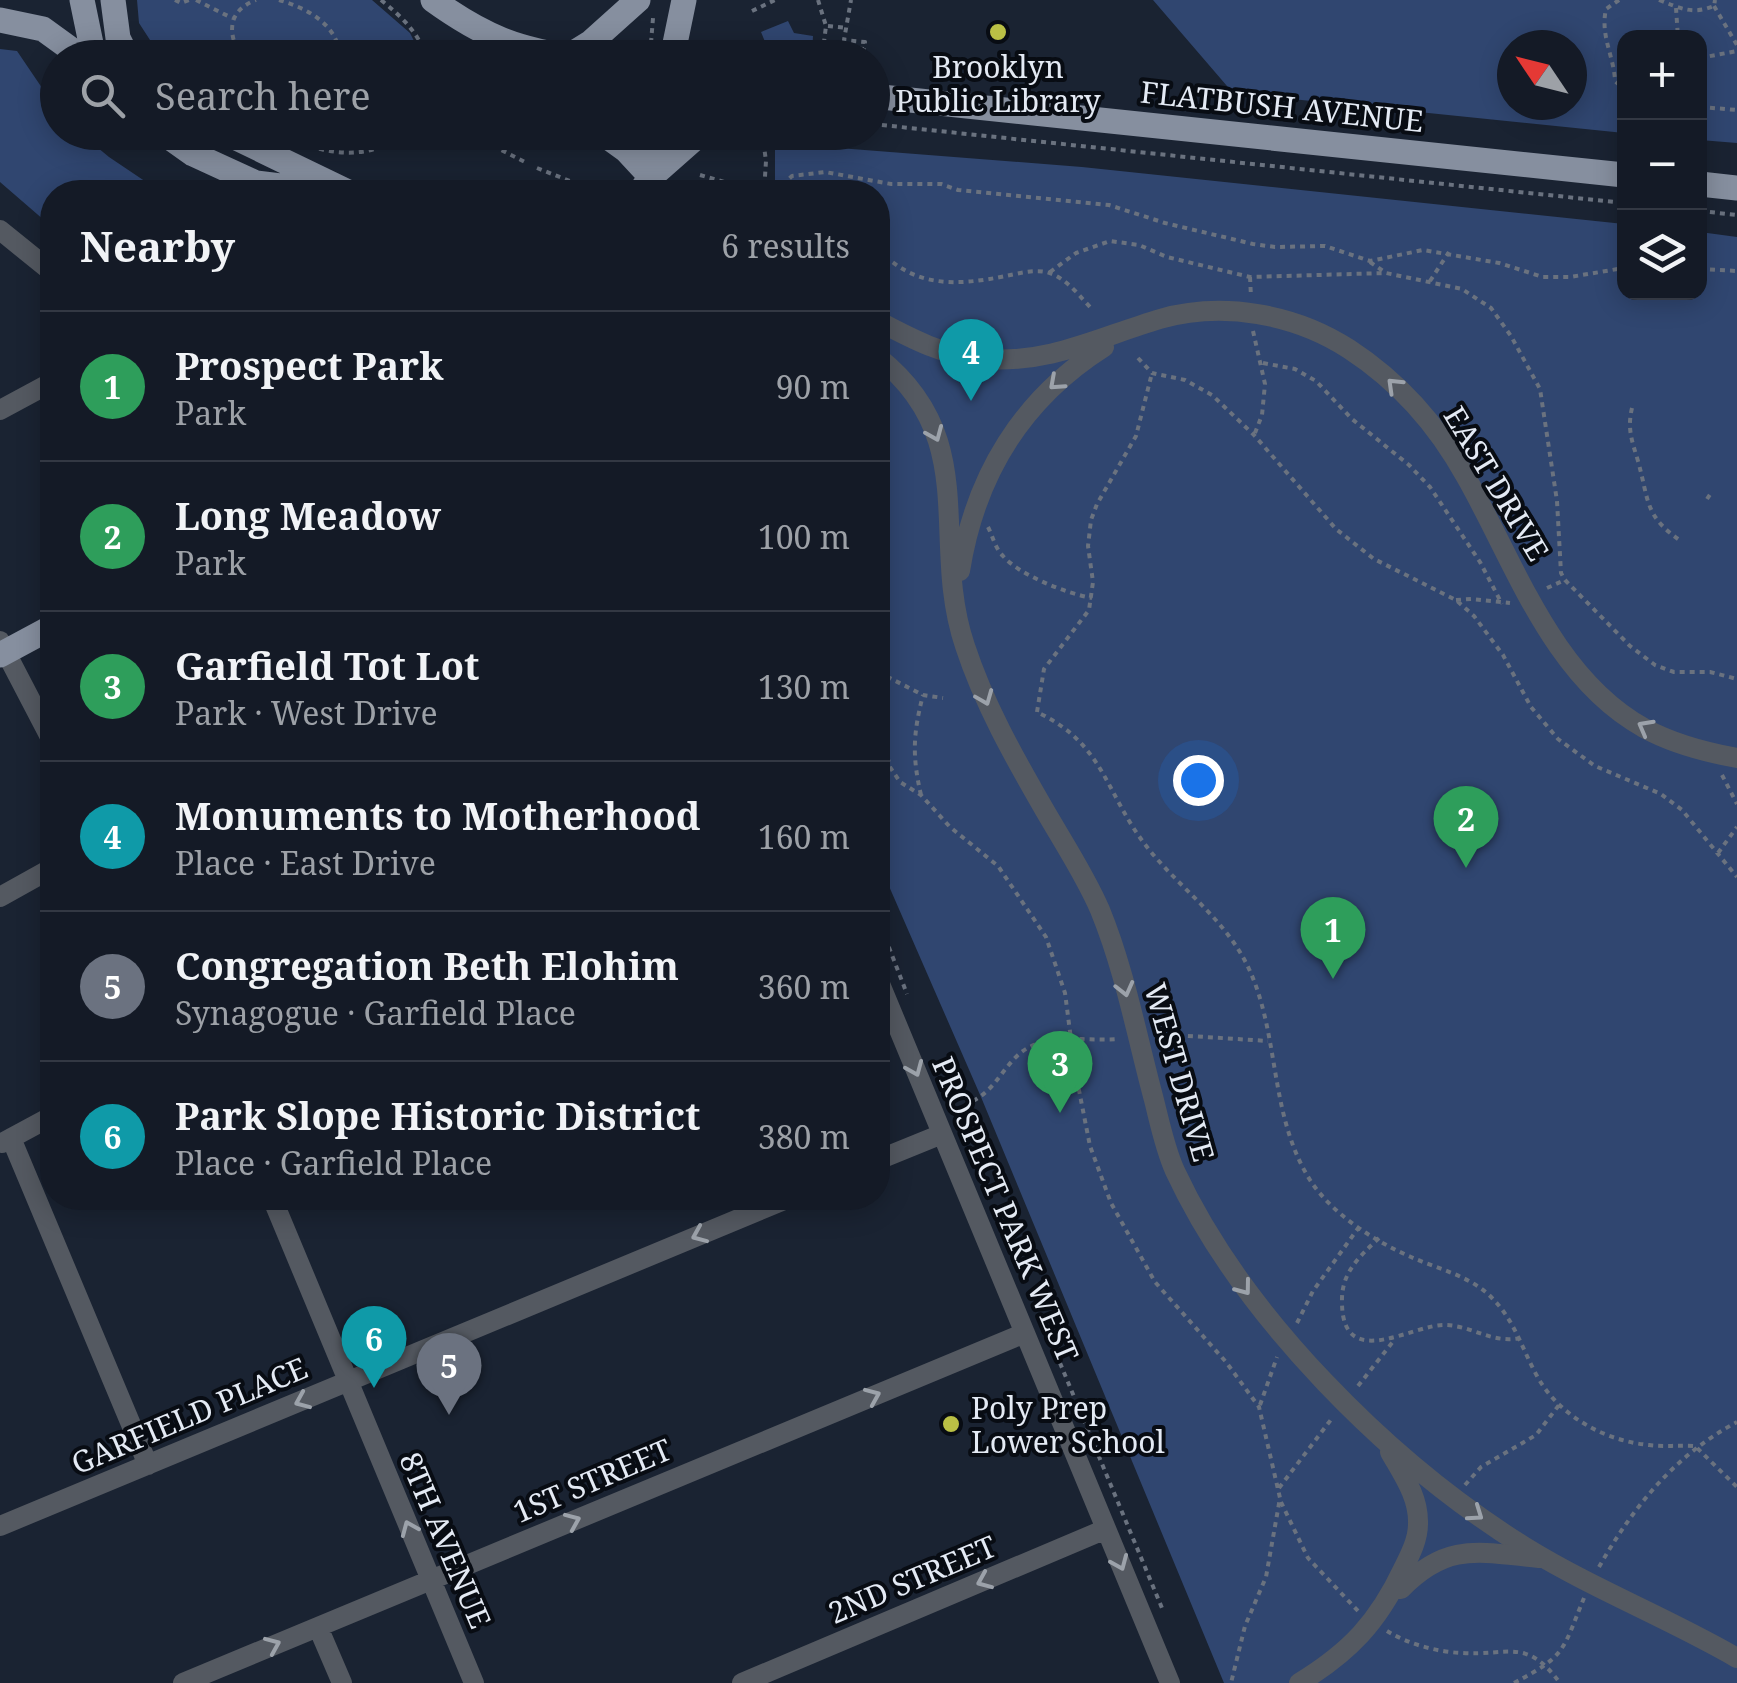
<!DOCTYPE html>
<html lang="en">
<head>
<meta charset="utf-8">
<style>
	:root { --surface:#141a26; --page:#212732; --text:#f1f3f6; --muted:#9da1a7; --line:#333843; --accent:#0b8043 }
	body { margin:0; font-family:"Noto Serif",serif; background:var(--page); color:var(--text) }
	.controls { position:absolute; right:30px; top:30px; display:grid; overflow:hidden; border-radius:20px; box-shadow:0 5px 25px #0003 }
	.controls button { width:90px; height:90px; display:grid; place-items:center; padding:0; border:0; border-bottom:2px solid var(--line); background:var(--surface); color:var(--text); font:50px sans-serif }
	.compass { position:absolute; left:1497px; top:30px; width:90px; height:90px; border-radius:50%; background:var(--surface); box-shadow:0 5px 25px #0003; rotate:305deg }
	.you { position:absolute; left:1198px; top:780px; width:35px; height:35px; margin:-25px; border:8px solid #fff; border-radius:50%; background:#1a73e8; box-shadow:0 0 0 15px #1a73e833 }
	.badge { display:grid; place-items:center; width:65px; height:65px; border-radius:50%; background:var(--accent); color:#fff; font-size:32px; font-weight:700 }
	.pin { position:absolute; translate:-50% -82px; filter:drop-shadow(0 2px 5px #0008) }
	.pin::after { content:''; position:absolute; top:52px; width:35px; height:30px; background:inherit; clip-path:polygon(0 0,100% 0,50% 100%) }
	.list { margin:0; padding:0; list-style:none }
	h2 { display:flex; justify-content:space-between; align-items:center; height:130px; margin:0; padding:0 40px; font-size:42px }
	h2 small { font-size:32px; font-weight:400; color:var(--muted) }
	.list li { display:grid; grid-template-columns:65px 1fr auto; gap:30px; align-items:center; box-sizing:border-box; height:150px; padding:0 40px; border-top:2px solid var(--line) }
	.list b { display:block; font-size:38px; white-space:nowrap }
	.list p { margin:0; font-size:32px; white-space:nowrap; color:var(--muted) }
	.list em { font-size:32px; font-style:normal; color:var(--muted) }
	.icon { flex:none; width:55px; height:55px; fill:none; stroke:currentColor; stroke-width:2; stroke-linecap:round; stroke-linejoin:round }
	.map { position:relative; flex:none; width:1737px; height:1683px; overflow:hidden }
	.search { position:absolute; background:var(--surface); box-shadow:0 5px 25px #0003; left:40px; top:40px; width:850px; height:110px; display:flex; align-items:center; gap:25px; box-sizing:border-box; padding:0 35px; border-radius:55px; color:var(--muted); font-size:38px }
	.panel { position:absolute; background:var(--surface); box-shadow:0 5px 25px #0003; left:40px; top:180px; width:850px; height:1030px; border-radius:40px }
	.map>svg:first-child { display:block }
	.green { fill:#304670; fill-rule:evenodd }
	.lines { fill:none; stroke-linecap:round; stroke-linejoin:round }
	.path { stroke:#6a727f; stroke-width:4; stroke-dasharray:5 5; stroke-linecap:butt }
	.minor { stroke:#545961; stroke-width:20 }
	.major { stroke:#868f9f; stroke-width:25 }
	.oneway { stroke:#9ca2aa }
	.poi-dot { fill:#bac045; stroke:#080c13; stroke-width:4 }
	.labels { text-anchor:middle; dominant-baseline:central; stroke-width:8; stroke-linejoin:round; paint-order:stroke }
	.poi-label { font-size:30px; fill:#e4eaf4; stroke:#080c13 }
	.street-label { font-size:30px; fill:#e4eaf4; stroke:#080c13 }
</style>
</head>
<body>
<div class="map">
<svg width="1737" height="1683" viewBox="0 0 1737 1683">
	<rect width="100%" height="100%" fill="#1a2332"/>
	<!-- green -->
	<path class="green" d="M137,0H372L410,33L422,57H161L139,23Z
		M1153,0H1737V143L1700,140V38H1624V133L1233,93ZM1512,45H1572V105H1512Z
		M788,21L794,33L813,36L812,53L768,49L761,32Z
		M0,49L17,51L57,110L58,132L80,133L109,157L161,192H52V227L0,182Z
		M286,133L400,132V133C363,158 326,146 286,133Z
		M775,143L1082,167L1624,224V292H1700V232L1737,237V1683H1224L981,1097L878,861V192H775Z"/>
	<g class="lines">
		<!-- path -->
		<path class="path" d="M175,0L181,3L189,0
			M196,0L232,18
			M279,0C307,8 339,25 340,58
			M381,0C402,17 418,32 427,58
			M818,0L826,26L822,58
			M1619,0L1606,9C1600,36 1614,56 1615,81L1624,89
			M1659,0C1680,8 1692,15 1714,6L1715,0
			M1714,6L1737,45
			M1676,8L1678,38
			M752,11L775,0
			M828,26L848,28
			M651,43L653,18
			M242,58C227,34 227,11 256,0
			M840,58L841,47L864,49L865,42L844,40L851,0
			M1700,58L1737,51
			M1700,107L1737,110
			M872,124L1624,203
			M466,132L525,162
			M762,132L766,161L764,192
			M300,143C336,156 374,159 404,132
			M537,168L590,189H604
			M700,175L759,192
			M671,192L681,182
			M775,192L792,176L825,172L891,184H941L958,190L1109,205L1165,223L1253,244L1275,247L1325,246L1370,261L1423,250L1499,263L1543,277H1570L1624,268
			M1700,211L1737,215
			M878,249C915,288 955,286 1006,276C1020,273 1039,268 1052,274C1068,280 1081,298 1093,310
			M1370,262L1386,273
			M1700,269L1737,271
			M1050,272L1076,253L1110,241L1139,245L1167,257L1250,277L1386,273L1462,289L1491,308L1511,336L1540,389L1557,501L1561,573L1565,580L1630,646L1655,665L1674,672H1710L1737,679
			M1250,277L1251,297
			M1430,281L1449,252
			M1253,331L1265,384L1262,415L1255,433
			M1138,358L1152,373L1185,380L1212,395L1254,435L1336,529L1374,559L1456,600L1474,616L1503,655L1531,707L1558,739L1595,766L1661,794L1682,810L1737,877
			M1263,363L1295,369L1316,381L1352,419L1409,465L1430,487L1480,562L1502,604
			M1632,408C1627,429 1632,441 1638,461C1649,500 1644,516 1681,541
			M1707,499L1711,493
			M988,527C993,537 995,548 1003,556C1019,575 1068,594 1092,598
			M1547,588L1565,580
			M1456,600L1471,599L1510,603
			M878,672L923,695L943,698
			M1037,712L1044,669L1089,610L1093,582L1088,546L1091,520L1097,504L1136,436L1152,373
			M1041,714C1105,746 1106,795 1147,847C1180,889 1226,919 1249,969C1280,1036 1269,1115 1310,1180C1332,1214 1374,1241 1411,1257C1438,1269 1471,1276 1492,1298C1515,1321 1522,1349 1537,1376C1559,1416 1605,1441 1649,1445C1665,1447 1679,1445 1695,1446L1737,1487
			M878,718L890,767L900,782L921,795L950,827L998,866L1046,937L1065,993L1075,1070L1090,1146L1111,1203L1155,1282L1226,1362L1259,1407L1280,1498L1266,1577L1245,1626L1231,1683
			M1722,775L1737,804
			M921,795C912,756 913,734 923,695
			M1718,853L1737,827
			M878,919L907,994
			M1158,1034L1268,1041
			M973,1101C995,1089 1001,1071 1018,1055C1044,1031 1086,1042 1119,1039
			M1379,1238C1359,1257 1341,1273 1342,1302C1342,1374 1414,1323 1446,1325C1472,1326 1493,1344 1520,1338
			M1297,1323L1313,1291L1359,1227
			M1060,1363L1162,1608
			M1358,1386L1395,1339
			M1260,1405L1277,1357
			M1465,1485L1481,1467L1536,1435L1559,1405
			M1279,1488L1333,1417
			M1281,1502L1308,1558L1358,1611
			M1599,1567C1633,1507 1675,1455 1737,1422
			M1387,1631C1408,1644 1437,1652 1462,1653C1509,1656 1526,1637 1560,1683
			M1514,1683C1567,1655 1562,1651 1584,1598"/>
		<!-- minor -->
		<path class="minor" d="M0,230L52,272
			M878,321C912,339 944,356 984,359C1050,364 1099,337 1160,319C1223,301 1295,314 1349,349C1398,381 1438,426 1466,477C1515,563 1552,677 1644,728C1673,744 1704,752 1737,758
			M878,357C983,440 929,540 965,646C984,704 1014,757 1044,809C1063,842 1085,875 1100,910C1125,971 1137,1037 1154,1100C1160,1124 1165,1149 1175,1171C1243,1317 1390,1463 1525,1547C1593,1589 1668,1618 1737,1658
			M0,410L52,382
			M960,571C975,476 1022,399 1104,347
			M0,641L52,741
			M0,897L52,868
			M878,979L1170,1683
			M11,1138L148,1465
			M2,1143L52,1116
			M878,1160L942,1134
			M272,1198L474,1683
			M0,1526L789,1198
			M1401,1589C1447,1542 1478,1552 1539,1558
			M318,1627L342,1683
			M183,1683L1025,1333
			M742,1683L1106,1529
			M1299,1683C1350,1652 1378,1622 1403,1569C1410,1555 1418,1540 1418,1524C1419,1497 1403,1475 1390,1452"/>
		<!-- major -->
		<path class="major" d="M82,0L94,58
			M113,0L118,38L128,58
			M433,0C483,36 517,50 579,58
			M0,20L43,29L83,58
			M569,56L590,43L638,0
			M672,58L684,0
			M872,96L1624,175
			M162,132L193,154L256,183L330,192
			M224,132L348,192
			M601,132L626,150L651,177
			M651,177L702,132
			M1700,184L1737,188
			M640,192L651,177L659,132
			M0,655L52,627"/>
	</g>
	<!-- one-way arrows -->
	<defs><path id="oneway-chevron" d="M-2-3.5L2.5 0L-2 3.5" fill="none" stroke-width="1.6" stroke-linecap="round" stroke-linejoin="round" transform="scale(2.5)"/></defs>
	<g class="oneway">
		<use href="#oneway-chevron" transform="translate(1056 383) rotate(138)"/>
		<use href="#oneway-chevron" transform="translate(1394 385) rotate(-136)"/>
		<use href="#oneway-chevron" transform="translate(935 434) rotate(67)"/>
		<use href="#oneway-chevron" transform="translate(985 698) rotate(68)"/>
		<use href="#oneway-chevron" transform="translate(1645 727) rotate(-151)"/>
		<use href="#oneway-chevron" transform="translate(1125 989) rotate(76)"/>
		<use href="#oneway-chevron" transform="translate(915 1069) rotate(67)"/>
		<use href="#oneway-chevron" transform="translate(699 1235) rotate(157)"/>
		<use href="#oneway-chevron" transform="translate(1244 1288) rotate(53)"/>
		<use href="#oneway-chevron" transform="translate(873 1396) rotate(-23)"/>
		<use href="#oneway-chevron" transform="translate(302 1401) rotate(157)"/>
		<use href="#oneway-chevron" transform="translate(1476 1514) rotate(35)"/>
		<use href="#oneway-chevron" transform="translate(573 1521) rotate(-23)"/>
		<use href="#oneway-chevron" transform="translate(409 1528) rotate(-113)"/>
		<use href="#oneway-chevron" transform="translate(1120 1563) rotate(67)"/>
		<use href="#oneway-chevron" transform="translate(984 1581) rotate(157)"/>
		<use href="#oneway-chevron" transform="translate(273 1645) rotate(-23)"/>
	</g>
	<!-- markers -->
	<g class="poi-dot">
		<circle cx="998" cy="32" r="10"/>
		<circle cx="951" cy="1424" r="10"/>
	</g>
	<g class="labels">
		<!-- poi labels -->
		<g class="poi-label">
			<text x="998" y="66">Brooklyn<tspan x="998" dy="34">Public Library</tspan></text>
			<text x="971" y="1407" text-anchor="start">Poly Prep<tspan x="971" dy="34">Lower School</tspan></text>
		</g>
		<!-- street labels -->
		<g class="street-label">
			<text transform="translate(1282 106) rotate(6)">FLATBUSH AVENUE</text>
			<text transform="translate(1497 483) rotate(59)">EAST DRIVE</text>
			<text transform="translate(1180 1072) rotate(74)">WEST DRIVE</text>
			<text transform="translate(1006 1209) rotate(67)">PROSPECT PARK WEST</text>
			<text transform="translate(189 1415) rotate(-23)">GARFIELD PLACE</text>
			<text transform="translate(592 1480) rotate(-23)">1ST STREET</text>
			<text transform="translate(446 1540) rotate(67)">8TH AVENUE</text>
			<text transform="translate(912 1579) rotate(-23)">2ND STREET</text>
		</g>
	</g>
</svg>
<div class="controls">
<button>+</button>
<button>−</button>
<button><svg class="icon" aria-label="layers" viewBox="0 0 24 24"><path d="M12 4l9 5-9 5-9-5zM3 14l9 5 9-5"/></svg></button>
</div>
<svg class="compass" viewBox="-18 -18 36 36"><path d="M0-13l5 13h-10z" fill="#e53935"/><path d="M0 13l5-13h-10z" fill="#9da1a7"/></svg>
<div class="you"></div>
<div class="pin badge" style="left:1333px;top:979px;background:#2e9e5b">1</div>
<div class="pin badge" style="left:1466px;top:868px;background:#2e9e5b">2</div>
<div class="pin badge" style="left:1060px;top:1113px;background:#2e9e5b">3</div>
<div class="pin badge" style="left:971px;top:401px;background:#0f9aa8">4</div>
<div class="pin badge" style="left:449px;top:1415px;background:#6b7280">5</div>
<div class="pin badge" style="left:374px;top:1388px;background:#0f9aa8">6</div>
<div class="search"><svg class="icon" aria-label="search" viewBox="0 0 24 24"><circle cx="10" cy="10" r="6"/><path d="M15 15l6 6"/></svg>Search here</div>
<section class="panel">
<h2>Nearby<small>6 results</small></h2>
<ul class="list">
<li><span class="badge" style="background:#2e9e5b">1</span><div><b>Prospect Park</b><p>Park</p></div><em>90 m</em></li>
<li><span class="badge" style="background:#2e9e5b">2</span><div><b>Long Meadow</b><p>Park</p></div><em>100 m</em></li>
<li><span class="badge" style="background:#2e9e5b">3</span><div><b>Garfield Tot Lot</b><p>Park · West Drive</p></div><em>130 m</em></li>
<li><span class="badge" style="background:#0f9aa8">4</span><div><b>Monuments to Motherhood</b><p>Place · East Drive</p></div><em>160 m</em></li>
<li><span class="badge" style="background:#6b7280">5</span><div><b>Congregation Beth Elohim</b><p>Synagogue · Garfield Place</p></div><em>360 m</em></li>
<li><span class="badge" style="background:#0f9aa8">6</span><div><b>Park Slope Historic District</b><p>Place · Garfield Place</p></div><em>380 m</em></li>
</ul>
</section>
</div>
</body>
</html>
